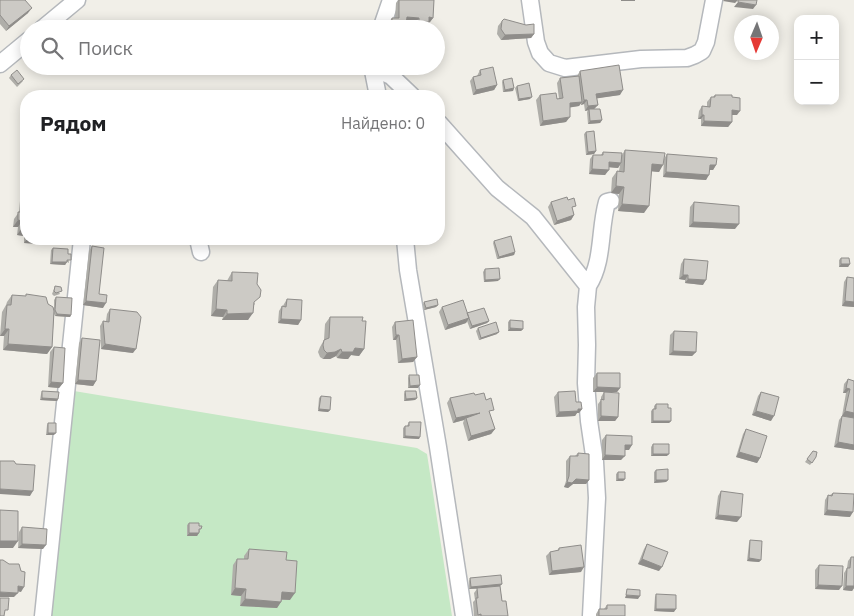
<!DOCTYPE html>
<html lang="ru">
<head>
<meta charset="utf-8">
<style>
	:root { --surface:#fff; --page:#f6f6f6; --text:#202124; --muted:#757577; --line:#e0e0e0 }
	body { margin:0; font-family:"IBM Plex Sans",sans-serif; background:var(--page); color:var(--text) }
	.controls { position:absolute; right:15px; top:15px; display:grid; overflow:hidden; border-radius:10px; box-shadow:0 2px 12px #0003 }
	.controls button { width:45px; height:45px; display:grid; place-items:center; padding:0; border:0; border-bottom:1px solid var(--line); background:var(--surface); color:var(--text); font:25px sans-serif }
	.compass { position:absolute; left:734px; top:15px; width:45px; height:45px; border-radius:50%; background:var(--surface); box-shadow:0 2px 12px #0003; rotate:182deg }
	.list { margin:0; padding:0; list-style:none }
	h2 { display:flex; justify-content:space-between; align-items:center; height:65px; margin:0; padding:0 20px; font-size:21px }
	h2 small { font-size:16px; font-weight:400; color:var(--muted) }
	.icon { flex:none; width:28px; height:28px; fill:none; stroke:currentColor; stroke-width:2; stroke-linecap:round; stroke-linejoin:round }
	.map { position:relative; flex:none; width:854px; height:616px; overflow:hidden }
	.search { position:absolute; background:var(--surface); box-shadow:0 2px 12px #0003; left:20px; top:20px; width:425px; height:55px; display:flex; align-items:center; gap:12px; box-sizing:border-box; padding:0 18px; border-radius:28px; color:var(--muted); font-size:19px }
	.panel { position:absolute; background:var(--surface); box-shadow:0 2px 12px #0003; left:20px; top:90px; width:425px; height:155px; border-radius:20px }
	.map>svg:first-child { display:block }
	.green { fill:#c5e8c5 }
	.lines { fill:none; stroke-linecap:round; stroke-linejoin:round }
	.minor-casing { stroke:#b5b8bc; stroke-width:19 }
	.minor { stroke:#fff; stroke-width:16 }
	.wall { fill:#afaea9 }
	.shaded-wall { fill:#8f8d8a }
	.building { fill:#cccac5; stroke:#8f8d8a }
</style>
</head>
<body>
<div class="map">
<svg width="854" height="616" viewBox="0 0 854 616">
	<rect width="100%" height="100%" fill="#f1efe8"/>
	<!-- green -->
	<path class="green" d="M74,391L417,448L427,454L452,616H51Z"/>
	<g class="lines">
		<!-- minor casing -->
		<g class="minor-casing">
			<path id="minor" d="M530,0L536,42L540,53L549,63L565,68L641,59L687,58L695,55L702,51L706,42L714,0
				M42,29L77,0
				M381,29L391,0
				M0,64L29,40
				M372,66L378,96
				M372,67L391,76L412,96
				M439,123L497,188L533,217L588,286L586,307L587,345L586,383L589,421L595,462L597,498L591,616
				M198,239L201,252
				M405,239L408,270L438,447L464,616
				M588,286C604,261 599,230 607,202L611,201
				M43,616L82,239"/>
		</g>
		<!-- minor -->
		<use href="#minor" class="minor"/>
	</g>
	<!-- wall -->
	<path class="wall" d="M0,0L28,13L6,31L0,24Z
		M398,0H434L433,18L426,27H416V22H406V24L403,29H388L389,22L392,18H395L396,3Z
		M502,21L534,34L531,38L501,40L497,34L498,26Z
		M480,70L497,85L494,90L473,95L470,81L473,77L477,76Z
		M580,71L620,95L597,98L598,105L594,109L602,120L600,123L588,124L587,112L588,110L585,111L584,104L581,105V103L579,106L570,107L566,122L540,126L536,100L540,95L559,99L557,83L560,78L577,76Z
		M11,75L23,81L17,87L9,78Z
		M503,80L514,88L513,91L503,92L502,82Z
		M517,86L530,99L518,101L515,88Z
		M715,95L732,97L737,115H732V122L728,127L701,126V119H698L699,111L702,106L707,107V102L711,97H713Z
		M586,132L596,151L594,154L586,155L584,134Z
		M625,150L664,159L667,154L716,165L713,170H710L706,180L663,177L664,160L659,172L652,171L644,213L618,211L619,194L611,193L612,178L617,171H619L620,165L618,168L609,167L605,175L589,174L590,159L593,155H601L603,152L622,155Z
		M23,179L26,192L20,191L22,182Z
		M24,195H26V239H43L40,244L24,243V236L17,235L18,227H13L14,219L19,212L20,201Z
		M551,202L573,211L574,215L571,220L554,225L548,207Z
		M694,202L735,229L689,227L690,207Z
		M494,241L515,252L514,255L497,259L493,243Z
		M92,246L99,294L103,308L83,305L89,251Z
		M53,248L68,254L69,263L67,262L65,265L50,264L51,250Z
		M841,258L850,264L848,267H839V260Z
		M684,259L703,285L685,283V280L679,279L681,264Z
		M485,269L498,281L484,282L483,272Z
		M232,272L255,304L254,305L248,320H222L223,317L211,316L213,287L218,280L227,281L228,279Z
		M847,277L854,278V307L842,306L844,282Z
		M55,286L60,294L54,296L52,294L54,289Z
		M12,295L48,304L54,309V300L56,297L71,315L70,317L55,316L54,314L52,347L47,354L3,350L4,336H0L2,312L6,305L7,302Z
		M287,299L301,320L298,325L278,323L279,311L282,306H283L284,304Z
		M424,302L438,305L436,307L424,310L423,304Z
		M442,307L489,321L487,323L470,329L467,321L466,323L445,330L439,312Z
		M110,309L133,353L101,349L100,326L103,321H106L107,314Z
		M330,317L364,349L359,356L351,355L348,359H345L337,358L336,356L330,359H323L320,357L318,352L320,347L324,340L325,324Z
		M510,320L523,329L521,331H508V322Z
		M395,322L417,357L413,362L398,363L396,340H393L392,327Z
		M478,328L497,334L479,340L476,331Z
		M674,331L696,352L692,356L669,355L670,335Z
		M82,338L96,381L93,386L75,384L79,343Z
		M54,347L63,383L59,388L48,387L50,352Z
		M597,373L620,388L617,392H593V378Z
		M409,375L418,388H408V378Z
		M848,379L854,381V450L834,447L839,420L842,416L846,393H843L844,384Z
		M42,391L58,399L57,401L40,400L41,394Z
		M405,391L417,398L415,400L404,401V394Z
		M558,392L576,402L582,409L579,413H577L575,416L556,417L554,397Z
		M604,392L618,417L615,421H598V404L601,400V397Z
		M761,392L771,421L752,415L758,396Z
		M475,395L490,415L495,429L491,434L468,441L463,423L464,420L453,423L447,403L450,398Z
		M321,396L330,410L328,412L318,411L319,398Z
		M656,404L668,408L671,421L669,423H651V411L653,409H654V406Z
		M409,422L419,439L403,438V428L405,426H407Z
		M48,423L54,435H46L47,425Z
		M746,429L760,458L757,463L736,457L743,434Z
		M606,435L629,450H625L621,460H602V440Z
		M653,444L667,456H651V447Z
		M813,451L816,457L810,465L805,462Z
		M578,453L589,480L586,484H573L568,488L564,487L566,481V461L570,456H575Z
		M656,470L668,480L666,482L654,483V472Z
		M618,472L625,479L623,481H616V474Z
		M721,491L737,522L715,519L718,496Z
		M833,493L850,517L824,515L825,500L828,495H830Z
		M189,523L199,526L200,532H199L197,536H187V525Z
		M22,527L43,549L18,548L19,532Z
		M750,540L761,560L759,562L747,561L749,543Z
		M647,544L659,571L638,564L644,549Z
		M559,548L581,572L549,575L546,556L550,552L557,551Z
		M249,549L286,560L290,600H282L277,608L240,606L241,596L231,595L233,565L237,559H244V556Z
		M851,557H854V588L852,591L843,590L844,573L847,568L848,561Z
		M819,565L839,590L815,589V570Z
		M470,578L502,584L500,586L502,601L508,616H474L473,602L475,600L474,593L477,589H469V581Z
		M656,594L674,612L654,611L655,597Z
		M607,605L625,616H596V614L599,609H604Z"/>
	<!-- shaded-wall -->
	<path class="shaded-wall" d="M621,0H635V1H621Z
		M724,0H738L735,3L723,1Z
		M738,2L756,5L753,9L734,7Z
		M32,8L28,13L6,31L9,26Z
		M407,17L419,18L416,22H403Z
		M429,17L433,18L430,22H426Z
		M419,22H429L426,27H416Z
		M402,24H406L403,29H390L392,26Z
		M534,34L531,38L501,40L505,35Z
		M413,68L429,69L428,71H411Z
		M497,85L494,90L473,95L476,90Z
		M514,88L513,91L503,92L505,90Z
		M623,90L620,95L593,99L596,94Z
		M532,97L530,99L518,101L519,99Z
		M584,100H587L584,104L581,105Z
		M582,102L579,106L567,108L570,103Z
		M598,105L594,109L585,111L588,106Z
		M732,110L740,111L737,115H729Z
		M702,115H704L701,119H698Z
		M570,117L566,122L540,126L543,121Z
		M602,120L600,123L588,124L590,121Z
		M704,121L732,122L728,127L701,126Z
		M596,151L594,154L586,155L588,152Z
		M609,162L621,163L618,168L606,167Z
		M652,164L663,165L659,172L647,171Z
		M710,165H716L713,170H707Z
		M592,169L609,170L605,175L589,174Z
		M666,172L709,175L706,180L663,177Z
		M616,186L624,187L619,194L611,193Z
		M22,189H26V192L20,191Z
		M622,204L649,206L644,213L618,211Z
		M574,215L571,220L554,225L557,221Z
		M18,220L22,221L18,227H13Z
		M693,222L739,224L735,229L689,227Z
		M22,228L26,229V233L24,236L17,235Z
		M27,239H43L40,244L24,243Z
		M121,239H143L140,242Z
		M515,252L514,255L497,259L499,257Z
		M52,262H67L65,265L50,264Z
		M841,264H850L848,267H839Z
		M683,275H688L685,280L679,279Z
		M500,279L498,281L484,282L485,280Z
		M688,279L706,280L703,285L685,283Z
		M86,301L106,303L103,308L83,305Z
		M845,301L854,302V307L842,306Z
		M438,305L436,307L424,310L426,308Z
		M216,309L227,310L223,317L211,316Z
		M253,313L248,320H222L227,314Z
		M57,314L71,315L70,317L55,316Z
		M469,318L466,323L445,330L448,325Z
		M281,319L301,320L298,325L278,323Z
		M489,321L487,323L470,329L472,326Z
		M510,328L523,329L521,331H508Z
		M5,329H9L4,336H0Z
		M499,332L497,334L479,340L481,338Z
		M396,335H399L396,340H393Z
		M8,344L52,347L47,354L3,350Z
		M105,344L136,349L133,353L101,349Z
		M355,348L364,349L359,356L351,355L348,359H345L337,358L342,352Z
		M341,349L336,356L330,359H323L327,353Z
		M673,351L696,352L692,356L669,355Z
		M417,357L413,362L398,363L402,359Z
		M78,380L96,381L93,386L75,384Z
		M51,382L63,383L59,388L48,387Z
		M420,385L418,388H408L410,386Z
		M597,387L620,388L617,392H593Z
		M846,388L850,389L846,393H843Z
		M42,398L58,399L57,401L40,400Z
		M417,398L415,400L404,401L406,399Z
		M319,409L330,410L328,412L318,411Z
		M578,409H582L579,413H577L575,416L556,417L559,412Z
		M756,411L774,416L771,421L752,415Z
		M845,411L854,413V418L842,416Z
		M480,413L466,418L464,420L453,423L456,418Z
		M601,416L618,417L615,421H598Z
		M653,421H671L669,423H651Z
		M495,429L491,434L468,441L471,436Z
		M48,433H56L54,435H46Z
		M405,436L420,437L419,439L403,438Z
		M838,442L854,445V450L834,447Z
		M625,445H632L629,450H622Z
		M739,452L760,458L757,463L736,457Z
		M653,454H669L667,456H651Z
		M605,455L625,456L621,460H602Z
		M576,479L589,480L586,484H573L568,488L564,487L567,482Z
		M618,479H625L623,481H616Z
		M656,480H668L666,482L654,483Z
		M0,489L33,491L30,496L0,494Z
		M827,510L853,512L850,517L824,515Z
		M718,515L741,517L737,522L715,519Z
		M189,533H199L197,536H187Z
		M0,541H18L13,548H0Z
		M22,544L46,545L43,549L18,548Z
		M749,558L761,560L759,562L747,561Z
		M642,559L662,567L659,571L638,564Z
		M584,567L581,572L549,575L552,571Z
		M502,584L500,586L469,589L471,587Z
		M818,585L842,586L839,590L815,589Z
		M18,586L24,587L21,592L15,591Z
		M846,586H854V588L852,591L843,590Z
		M235,588L246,589L241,596L231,595Z
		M0,592L18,593L14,597H0Z
		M282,592L295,593L290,600L277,599Z
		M626,595L640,596L638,599L625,598Z
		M245,599L281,602L277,608L240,606Z
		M656,609H676L674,612L654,611Z"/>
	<!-- building -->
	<path class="building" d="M0,0H25L32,8L9,26L0,15Z
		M399,0H434L433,18L429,17V22H419V18L407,17L406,24H402L401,27L392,26V18H399Z
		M738,0H757L756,5L738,2Z
		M504,19L526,25L534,24V34L505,35L501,29L502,21Z
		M619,65L623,90L596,94L598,105L588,106L587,100H584L580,71Z
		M413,66H429V69L413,68Z
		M493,67L497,85L476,90L473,77L481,75L480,70Z
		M17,70L24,79L18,84L11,75Z
		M579,76L582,102L570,103V117L543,121L540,95L556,93L557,99L563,98L560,78Z
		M512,78L514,88L505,90L503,80Z
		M529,83L532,97L519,99L517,86Z
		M715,95H732V97L740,98V111L732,110V122L704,121V115H702V106L710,107L711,97H715Z
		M589,109H600L602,120L590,121Z
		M594,131L596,151L588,152L586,132Z
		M625,150L665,153L663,165L652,164L649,206L622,204L624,187L616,186L617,171L624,172Z
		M603,152L622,153L621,163L609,162V170L592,169L593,155H603Z
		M667,154L717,158L716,165H710L709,175L666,172Z
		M23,179L26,180V189H22Z
		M24,195H26V229L22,228V221L18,220V212H23Z
		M567,197L568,200L574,198L576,206L572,207L574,215L557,221L551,202Z
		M694,202L739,206V224L693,222Z
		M511,236L515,252L499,257L494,241Z
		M92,246L104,248L99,294L107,295L106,303L86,301Z
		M53,248L68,249V254H71V260H67V262H52Z
		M841,258H849L850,264H841Z
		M684,259L708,261L706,280L688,279V275H683Z
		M499,268L500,279L485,280V269Z
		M232,272L258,273L257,284L261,290L260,297L254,302L253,313L227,314V310L216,309L218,280L232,281Z
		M847,277L854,278V302L845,301Z
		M55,286L61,287L62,291L56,293L54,291Z
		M26,294L46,297L48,304L53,307L54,311L52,347L8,344L9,329H5L7,305H11L12,295L26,296Z
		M56,297L72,298L71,315L57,314L55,310Z
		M287,299L302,300L301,320L281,319L282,306L286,307Z
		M437,299L438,305L426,308L424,302Z
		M463,300L469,318L448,325L442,307Z
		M484,308L489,321L472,326L467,313Z
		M110,309L137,312L141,317L136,349L105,344L103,321L109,322Z
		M330,317H363L362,321H366L364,349L355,348L353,352H342L341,349L335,352L327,353L324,350L323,345L324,340L329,338Z
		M413,320L417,357L402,359L399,335H396L395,322Z
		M510,320L523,321V329L510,328Z
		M496,322L499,332L481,338L478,328Z
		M674,331L697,332L696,352L673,351Z
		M82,338L100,340L96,381L78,380Z
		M54,347L65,348L63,383L51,382Z
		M597,373H620V388L597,387Z
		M409,375H419L420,385L410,386Z
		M848,379L854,381V413L845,411L850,389L846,388Z
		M42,391L59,392L58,399L42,398Z
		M405,391H416L417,398L406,399Z
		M575,391L576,402H581L582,409H578V411L559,412L558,392Z
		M604,392L619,393L618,417L601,416V399L604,400Z
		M761,392L779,397L774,416L756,411Z
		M474,393L475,395L484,393L486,400L491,398L494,410L489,411L495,429L471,436L466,418L480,413L456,418L450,398Z
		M321,396L331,397L330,410L319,409Z
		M656,404H668V408H671V421H653V409H656Z
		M842,416L854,418V445L838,442Z
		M409,422H421L420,437L405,436V426H409Z
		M48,423H56V433H48Z
		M746,429L767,436L760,458L739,452Z
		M606,435L632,436V445H625V456L605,455Z
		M653,444H669V454H653Z
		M813,451L817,452L816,457L812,463L807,459Z
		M578,453L589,454V480L576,479L572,483L567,482L569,476L570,456H578Z
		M0,461H14L16,464L35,465L33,491L0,489Z
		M668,469V480H656V470Z
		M618,472H625V479H618Z
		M721,491L743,494L741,517L718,515Z
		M833,493L854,494L853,512L827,510L828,495L832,496Z
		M0,510L18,511V541H0Z
		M189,523H199V526H202L201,529H199V533H189Z
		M22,527L47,529L46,545L22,544Z
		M750,540L762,541L761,560L749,558Z
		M647,544L668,552L662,567L642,559Z
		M581,545L584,567L552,571L550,552L559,550V548Z
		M249,549L287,552L286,560L297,561L295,593L282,592L281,602L245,599L246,589L235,588L237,559H248Z
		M851,557H854V586H846L847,568H850Z
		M0,560H3L9,564H19L21,571L25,572L24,587L18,586V593L0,592Z
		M819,565L843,566L842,586L818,585Z
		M501,575L502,584L471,587L470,578Z
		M500,586L502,601H506L508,616H481V614L478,615L476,598H478L477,588Z
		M627,589L640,590V596L626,595Z
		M656,594L676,595V609H656Z
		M0,598H9L8,610H5L4,616H0Z
		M607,605H625V616H599V609H607Z"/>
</svg>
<div class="controls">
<button>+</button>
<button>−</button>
</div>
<svg class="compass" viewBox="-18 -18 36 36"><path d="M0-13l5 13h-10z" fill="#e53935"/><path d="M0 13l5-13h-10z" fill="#757577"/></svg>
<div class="search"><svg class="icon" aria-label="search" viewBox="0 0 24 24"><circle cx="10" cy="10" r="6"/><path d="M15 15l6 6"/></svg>Поиск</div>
<section class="panel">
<h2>Рядом<small>Найдено: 0</small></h2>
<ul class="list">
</ul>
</section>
</div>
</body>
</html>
